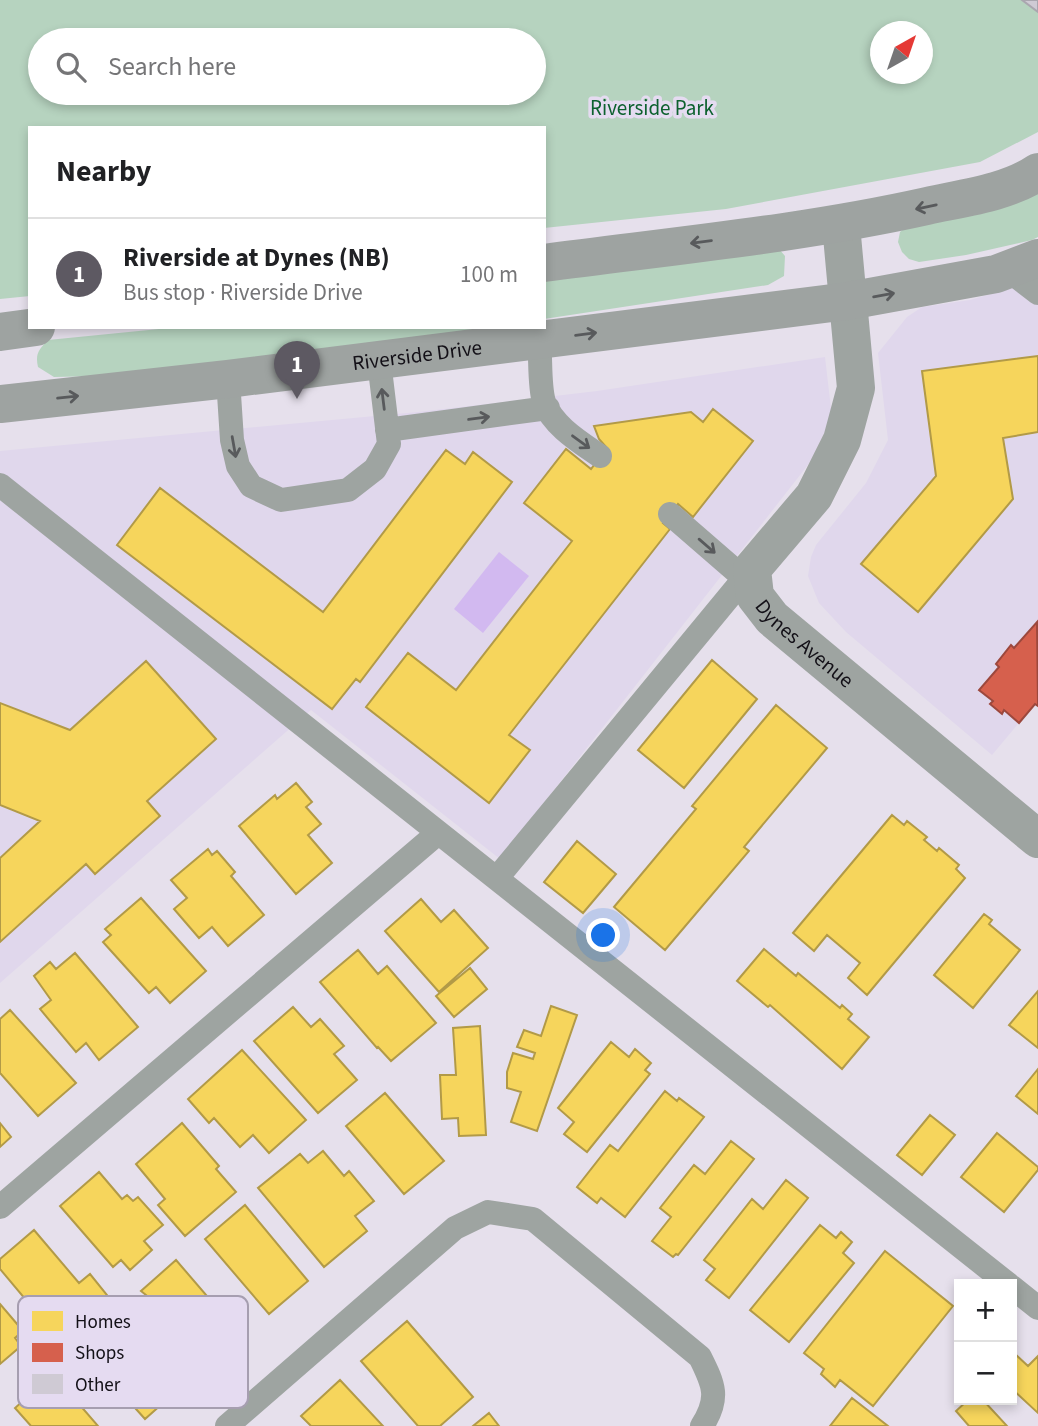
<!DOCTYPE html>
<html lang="en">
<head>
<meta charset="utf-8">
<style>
	:root { --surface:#fff; --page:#f2f2f2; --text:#202124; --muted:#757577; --line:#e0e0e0; --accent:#5d5962 }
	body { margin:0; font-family:"Source Sans 3",sans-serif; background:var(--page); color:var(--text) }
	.controls { position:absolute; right:21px; bottom:21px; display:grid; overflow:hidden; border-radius:0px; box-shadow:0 4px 10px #0003 }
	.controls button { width:63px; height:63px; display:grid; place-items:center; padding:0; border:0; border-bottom:2px solid var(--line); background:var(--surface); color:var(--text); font:35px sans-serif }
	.compass { position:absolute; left:870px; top:21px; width:63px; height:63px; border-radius:50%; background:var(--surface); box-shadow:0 4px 10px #0003; rotate:40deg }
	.you { position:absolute; left:604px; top:936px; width:24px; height:24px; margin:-18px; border:5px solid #fff; border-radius:50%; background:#1a73e8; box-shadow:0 0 0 10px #1a73e833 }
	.badge { display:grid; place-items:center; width:46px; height:46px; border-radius:50%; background:var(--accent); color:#fff; font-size:23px; font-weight:700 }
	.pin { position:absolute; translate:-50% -58px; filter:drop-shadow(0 2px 4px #0008) }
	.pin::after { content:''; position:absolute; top:37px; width:24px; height:21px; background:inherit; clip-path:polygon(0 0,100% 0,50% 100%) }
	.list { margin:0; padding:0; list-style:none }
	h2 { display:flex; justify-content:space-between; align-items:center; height:91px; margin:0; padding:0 28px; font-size:30px }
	h2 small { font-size:23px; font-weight:400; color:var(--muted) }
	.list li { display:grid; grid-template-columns:46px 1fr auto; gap:21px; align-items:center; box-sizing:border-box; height:112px; padding:0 28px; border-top:2px solid var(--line) }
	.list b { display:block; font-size:26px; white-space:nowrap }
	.list p { margin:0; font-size:23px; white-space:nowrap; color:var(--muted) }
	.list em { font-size:23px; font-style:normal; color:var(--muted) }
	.icon { flex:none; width:38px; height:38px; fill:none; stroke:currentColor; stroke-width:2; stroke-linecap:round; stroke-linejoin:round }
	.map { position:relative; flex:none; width:1038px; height:1426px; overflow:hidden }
	.search { position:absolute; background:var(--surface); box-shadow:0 4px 10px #0003; left:28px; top:28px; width:518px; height:77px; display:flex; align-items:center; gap:18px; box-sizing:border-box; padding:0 24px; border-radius:38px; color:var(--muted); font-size:26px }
	.panel { position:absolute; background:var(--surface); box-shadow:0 4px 10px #0003; left:28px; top:126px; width:518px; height:203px; border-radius:0px }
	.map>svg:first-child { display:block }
	.built { fill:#e0d7ec }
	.green { fill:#b6d3bf; fill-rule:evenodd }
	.water { fill:#d2b9f0 }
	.homes { fill:#f6d55c; stroke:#b29a47; stroke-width:2 }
	.shops { fill:#d6604d; stroke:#9c483d; stroke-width:2 }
	.building { fill:#cfcad4; stroke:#aaa6af; stroke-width:2 }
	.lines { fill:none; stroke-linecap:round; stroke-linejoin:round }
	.lane { stroke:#9ea4a1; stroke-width:24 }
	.street { stroke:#9ea4a1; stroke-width:38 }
	.secondary { stroke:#9ea3a1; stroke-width:38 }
	.oneway { stroke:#585a5c }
	.labels { text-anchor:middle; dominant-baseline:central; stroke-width:7; stroke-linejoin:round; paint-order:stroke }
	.park-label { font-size:21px; fill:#0d612f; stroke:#e5dbf1 }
	.street-label { font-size:21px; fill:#131017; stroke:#e5dbf1 }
	.key { fill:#e5dbf1; stroke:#a69eb0; stroke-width:2 }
	.key-label { font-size:19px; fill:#131017 }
</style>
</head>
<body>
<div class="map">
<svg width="1038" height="1426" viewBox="0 0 1038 1426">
	<rect width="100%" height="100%" fill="#e6e0ec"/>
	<!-- built -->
	<path class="built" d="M1038,280V700L992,755L846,632L819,603L808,576L811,557L816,545L866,483L888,440L878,353L907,317L922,307L970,300Z
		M825,357L832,417L811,461L500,859L311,710L0,983V451L418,412L597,391Z"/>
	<!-- green -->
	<path class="green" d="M0,0H1038V132L980,162L726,209L544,228V128H30V296L0,299ZM880,32H922V74H880ZM40,40H534V93H40Z
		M1038,189V237L1032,240L966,255L919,262L909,259L902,252L898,242L900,232L910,223Z
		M779,249L785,256L784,276L768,285L544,319V278Z
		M179,327H489L417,339L99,376L54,377L38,367C35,354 39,349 48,340Z"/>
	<!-- water -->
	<path class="water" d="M499,552L529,576L483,633L454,609Z"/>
	<!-- homes -->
	<path class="homes" d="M1038,356V432L1003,438L1013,499L918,612L861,564L936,476L922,371Z
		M713,409L753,441L693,517L678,504L663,523L670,529L509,735L530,750L489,803L366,707L408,653L456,690L572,541L524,503L566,449L591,469L607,448L599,439L594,426L691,412L703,422Z
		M446,450L465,464L473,452L512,482L360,682L356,679L332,709L117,545L160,488L323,612Z
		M712,660L757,699L684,788L638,750Z
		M146,661L216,739L147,801L160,816L95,874L86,864L0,942V858L40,821L0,805V703L70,730Z
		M776,705L827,748L744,847L749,851L665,950L614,907L696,809L692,806Z
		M296,783L312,802L306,807L321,824L308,835L332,863L296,894L239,826L275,795L277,799Z
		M892,815L904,825L907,821L927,837L924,840L937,851L939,848L959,865L956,869L965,878L867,995L848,978L860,963L827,935L814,951L793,933Z
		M577,841L616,874L583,913L544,882Z
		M208,849L212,855L217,851L235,872L231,876L264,915L228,946L212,927L199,938L174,909L187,898L171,880Z
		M141,898L206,971L170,1003L156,987L149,993L103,942L111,935L105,929Z
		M421,899L441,922L454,910L488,948L439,992L385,931Z
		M984,914L992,920L989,924L1020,950L973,1008L934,975Z
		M764,949L796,976L798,973L840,1008L842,1005L852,1014L848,1019L869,1037L842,1069L770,1005L768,1007L737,981Z
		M358,950L378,974L387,966L436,1023L391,1061L378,1047L377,1048L320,982Z
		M75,953L138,1027L99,1060L86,1043L76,1052L40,1009L51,1000L34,976L50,962L56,969Z
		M470,968L487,989L454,1017L436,996Z
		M1038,991V1048L1009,1025Z
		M551,1006L577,1015L537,1131L511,1122L521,1092L507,1088V1072L513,1053L533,1059L535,1053L517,1047L524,1030L541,1036Z
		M293,1007L311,1027L320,1019L344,1046L334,1054L357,1080L318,1113L254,1041Z
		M10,1010L76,1083L38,1116L0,1073V1019Z
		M480,1026L486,1135L459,1136L458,1118L442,1119L440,1075H456L453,1028Z
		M611,1042L629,1057L635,1049L651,1063L645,1070L650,1074L587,1152L564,1134L574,1122L558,1108Z
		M242,1050L306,1120L269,1153L253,1135L240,1147L214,1118L209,1123L188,1099Z
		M1038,1069V1114L1016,1096Z
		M665,1091L677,1101L679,1098L704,1117L625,1217L601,1198L597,1203L577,1187L610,1145L618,1151Z
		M385,1093L444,1161L404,1194L346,1126Z
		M930,1115L955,1135L922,1175L897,1155Z
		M0,1123L11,1137L0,1147Z
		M182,1123L219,1166L216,1169L236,1192L185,1236L158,1205L165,1199L136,1164Z
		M997,1133L1038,1167V1170L1004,1212L961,1177Z
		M731,1141L754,1159L678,1255L676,1254L673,1257L652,1241L671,1217L660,1208L694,1165L705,1174Z
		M323,1151L344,1176L349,1171L374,1201L355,1216L367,1231L324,1267L258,1188L300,1154L308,1163Z
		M99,1172L122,1199L127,1195L133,1201L138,1197L163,1225L144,1241L152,1250L130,1270L121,1260L113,1267L60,1206Z
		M786,1180L808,1198L729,1298L706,1280L715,1269L704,1260L752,1199L763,1209Z
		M245,1205L308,1281L269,1314L205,1239Z
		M820,1225L836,1238L841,1232L852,1242L843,1253L854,1263L789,1342L750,1310Z
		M34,1230L79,1283L90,1274L107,1295L57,1337L0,1269V1259Z
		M885,1251L953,1306L873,1406L840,1380L835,1387L821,1374L824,1369L804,1353Z
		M176,1260L243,1338L188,1386L166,1362L176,1352L135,1305L146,1295L141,1291Z
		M0,1304L23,1331L15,1338L21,1346L0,1364Z
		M407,1321L473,1397L440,1426H418L361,1361Z
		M126,1328L180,1388L145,1419L91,1359Z
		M1013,1352L1028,1366L1038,1356V1413L1012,1389Z
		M53,1374L98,1426H31L15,1408Z
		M340,1380L383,1426H311L301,1416Z
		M852,1398L888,1426H830Z
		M968,1400H983L1007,1426H969L956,1411Z
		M489,1413L499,1426H473Z"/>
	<!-- shops -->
	<path class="shops" d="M1037,622L1038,706L1035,704L1019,723L1004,710L1002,714L990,704L993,701L979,690L999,667L996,664L1011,645L1014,648Z"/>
	<!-- building -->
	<path class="building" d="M1022,0H1038V12Z"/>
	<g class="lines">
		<!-- lane -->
		<path class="lane" d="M1007,269L1038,293
			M539,340C541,358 539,386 544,402C553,426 580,442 600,456
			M228,379L232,440L238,466L251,486L281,500L348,490L375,469L389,444L379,361
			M387,430L548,408
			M0,485L1008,1284
			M670,514L745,579
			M497,878L752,569
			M0,1207L438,833
			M1012,1287L1038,1308
			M227,1426L455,1228L488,1212L533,1219L700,1357C714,1385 720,1398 702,1426"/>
		<!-- street -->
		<path class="street" id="s1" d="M841,225L856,388L842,440L814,496L752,569L755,596L772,618L1038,839"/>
		<!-- secondary -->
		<g class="secondary">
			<path d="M544,263C672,246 801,234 927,206C963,198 1007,193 1038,172"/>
			<path d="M0,332L36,327"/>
			<path id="s2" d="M0,404L228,379L848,301L996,274L1038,258"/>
		</g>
	</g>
	<!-- one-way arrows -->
	<defs><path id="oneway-shaft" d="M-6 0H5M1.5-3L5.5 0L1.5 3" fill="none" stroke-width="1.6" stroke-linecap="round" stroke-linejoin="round" transform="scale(1.75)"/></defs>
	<g class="oneway">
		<use href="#oneway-shaft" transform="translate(926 207) rotate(168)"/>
		<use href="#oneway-shaft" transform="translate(701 242) rotate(173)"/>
		<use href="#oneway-shaft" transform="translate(884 295) rotate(-10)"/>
		<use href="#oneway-shaft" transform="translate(586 334) rotate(-7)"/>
		<use href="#oneway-shaft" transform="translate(68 397) rotate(-6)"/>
		<use href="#oneway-shaft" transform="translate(383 399) rotate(-97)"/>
		<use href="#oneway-shaft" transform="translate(479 418) rotate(-8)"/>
		<use href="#oneway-shaft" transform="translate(581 442) rotate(36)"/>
		<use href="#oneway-shaft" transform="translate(234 447) rotate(80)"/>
		<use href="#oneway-shaft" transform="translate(707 546) rotate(41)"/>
	</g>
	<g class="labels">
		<!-- park labels -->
		<g class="park-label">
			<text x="652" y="108">Riverside Park</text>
		</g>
		<!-- street labels -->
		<g class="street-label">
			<text stroke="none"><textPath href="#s2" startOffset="420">Riverside Drive</textPath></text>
			<text stroke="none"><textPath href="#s1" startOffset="472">Dynes Avenue</textPath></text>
		</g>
	</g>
	<!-- legend -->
	<rect x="18" y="1296" width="230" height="112" rx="10" class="key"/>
	<rect x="32" y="1311" width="31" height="20" fill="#f6d55c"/>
	<rect x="32" y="1343" width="31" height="19" fill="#d6604d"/>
	<rect x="32" y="1374" width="31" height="20" fill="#cfcad4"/>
	<g class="key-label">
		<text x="75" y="1328">Homes</text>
		<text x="75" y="1359">Shops</text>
		<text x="75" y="1391">Other</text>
	</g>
</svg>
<div class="controls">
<button>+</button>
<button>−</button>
</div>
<svg class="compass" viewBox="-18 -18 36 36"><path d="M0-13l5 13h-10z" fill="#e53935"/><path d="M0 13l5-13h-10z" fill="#757577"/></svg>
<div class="you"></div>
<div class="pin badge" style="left:297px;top:399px">1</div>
<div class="search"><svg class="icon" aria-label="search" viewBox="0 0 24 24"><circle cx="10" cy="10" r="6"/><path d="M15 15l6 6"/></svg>Search here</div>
<section class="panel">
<h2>Nearby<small></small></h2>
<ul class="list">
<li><span class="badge">1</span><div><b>Riverside at Dynes (NB)</b><p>Bus stop · Riverside Drive</p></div><em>100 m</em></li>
</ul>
</section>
</div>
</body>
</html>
